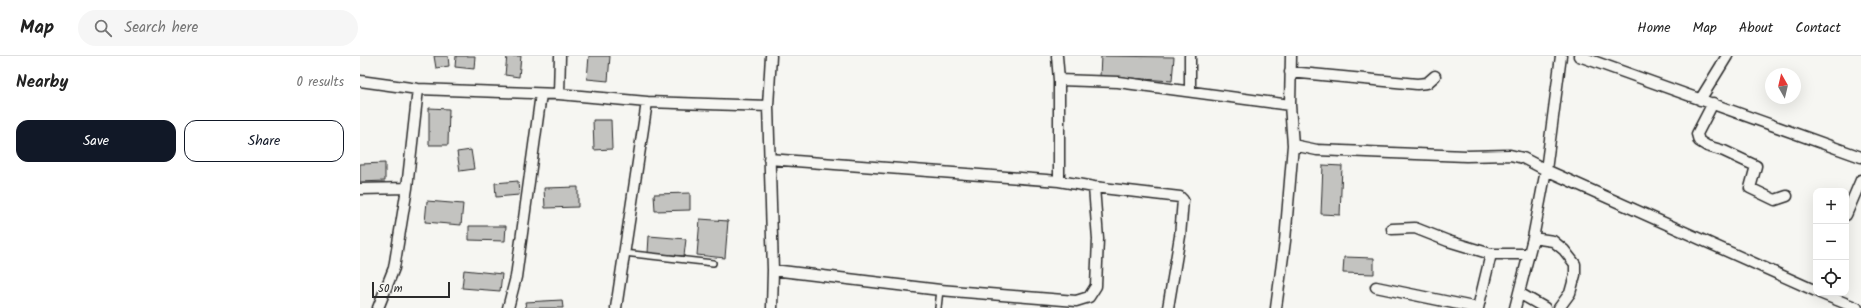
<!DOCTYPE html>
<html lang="en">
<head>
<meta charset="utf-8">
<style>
	:root { --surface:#fff; --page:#f6f6f6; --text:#222; --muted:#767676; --line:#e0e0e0; --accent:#111827 }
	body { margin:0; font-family:Kalam,sans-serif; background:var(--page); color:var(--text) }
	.controls { position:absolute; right:12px; bottom:12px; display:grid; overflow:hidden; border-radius:8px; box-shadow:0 4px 16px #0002 }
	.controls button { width:36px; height:36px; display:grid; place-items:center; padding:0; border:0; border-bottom:1px solid var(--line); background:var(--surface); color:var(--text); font:20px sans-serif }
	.compass { position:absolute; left:1405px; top:12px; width:36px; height:36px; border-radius:50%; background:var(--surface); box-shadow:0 4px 16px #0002; rotate:352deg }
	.scale { position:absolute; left:12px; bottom:10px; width:78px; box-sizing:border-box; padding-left:4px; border:2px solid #2b2b2b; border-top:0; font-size:11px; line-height:14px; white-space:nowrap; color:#2b2b2b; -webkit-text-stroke:3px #f6f6f2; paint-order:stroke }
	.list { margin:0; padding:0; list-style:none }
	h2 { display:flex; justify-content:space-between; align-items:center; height:52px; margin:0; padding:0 16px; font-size:17px }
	h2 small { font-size:13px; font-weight:400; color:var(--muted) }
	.actions { display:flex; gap:8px; padding:12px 16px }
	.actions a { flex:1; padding:9px 0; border:1px solid var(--accent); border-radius:12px; text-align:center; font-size:14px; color:var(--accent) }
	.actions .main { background:var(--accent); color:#fff }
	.icon { flex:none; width:22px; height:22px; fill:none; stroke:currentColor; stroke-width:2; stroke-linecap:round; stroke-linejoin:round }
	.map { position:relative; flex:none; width:1501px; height:252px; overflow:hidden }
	header { display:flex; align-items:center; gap:24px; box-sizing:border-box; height:56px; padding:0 20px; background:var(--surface); border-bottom:1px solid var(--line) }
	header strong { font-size:19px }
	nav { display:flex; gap:22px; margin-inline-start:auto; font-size:14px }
	.search { width:280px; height:36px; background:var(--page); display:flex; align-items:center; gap:10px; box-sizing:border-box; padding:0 14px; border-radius:22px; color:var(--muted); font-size:15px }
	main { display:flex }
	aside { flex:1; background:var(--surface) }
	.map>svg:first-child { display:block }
	.building { fill:#c3c3c0; stroke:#2b2b2b }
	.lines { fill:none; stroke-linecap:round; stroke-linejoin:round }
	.service-casing { stroke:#2b2b2b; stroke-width:8 }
	.minor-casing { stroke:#2b2b2b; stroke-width:13 }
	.service { stroke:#f6f6f2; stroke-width:5 }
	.minor { stroke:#f6f6f2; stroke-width:10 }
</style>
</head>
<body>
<header>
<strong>Map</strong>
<div class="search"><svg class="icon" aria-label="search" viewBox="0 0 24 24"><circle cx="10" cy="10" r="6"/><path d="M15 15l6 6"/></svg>Search here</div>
<nav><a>Home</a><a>Map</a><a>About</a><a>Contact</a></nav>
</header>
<main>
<aside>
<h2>Nearby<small>0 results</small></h2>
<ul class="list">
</ul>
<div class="actions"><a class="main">Save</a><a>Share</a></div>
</aside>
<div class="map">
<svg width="1501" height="252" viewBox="0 0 1501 252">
	<rect width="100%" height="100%" fill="#f6f6f2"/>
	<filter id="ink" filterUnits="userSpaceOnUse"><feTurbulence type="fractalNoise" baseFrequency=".025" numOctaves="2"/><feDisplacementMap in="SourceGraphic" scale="8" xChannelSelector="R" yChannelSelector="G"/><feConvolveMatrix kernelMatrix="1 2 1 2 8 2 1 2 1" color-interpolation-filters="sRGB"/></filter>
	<g filter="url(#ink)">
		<!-- building -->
		<path class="building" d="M74,0H88L89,10L76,12Z
			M96,0H115L114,13L95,11Z
			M147,0H161L159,21L145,19Z
			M229,0H250L248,25L227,23Z
			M741,0L814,1L812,25L740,20Z
			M69,52L89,53L88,89H69Z
			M233,64H251L252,93L234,94Z
			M111,94L114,113L100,115L97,96Z
			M25,107V125L0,126V108Z
			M963,109L982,110L980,159L961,158Z
			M158,125L159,139L136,141L135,127Z
			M218,131V151L185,152L184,132Z
			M330,137V154L295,155L294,138Z
			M67,145L103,148L101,169L65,166Z
			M340,163L368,165L365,202L337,199Z
			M109,170H146L145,185L109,184Z
			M289,180L326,183L324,200L288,197Z
			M984,201L1014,202V218L983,217Z
			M104,214L142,218L140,235L102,232Z
			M202,244L203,252H166L165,246Z"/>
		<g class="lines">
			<!-- service casing -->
			<g class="service-casing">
				<path id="service" d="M264,197L353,207
					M578,252L580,234"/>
			</g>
			<!-- minor casing -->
			<g class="minor-casing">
				<path id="minor" d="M411,0L408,50L413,214L412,252
					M697,0L699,24V125
					M830,0V35
					M1219,0L1501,101
					M930,16L1057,28L1067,27L1075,20
					M699,24L758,26L930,49
					M0,25L58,33L199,38L287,46L408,50
					M199,38L200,0
					M1340,44L1367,0
					M1353,47L1337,78L1339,85L1347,90L1364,95L1396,110L1390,132L1415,144L1427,140
					M933,89L957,94L1106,100L1150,99L1163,102L1186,114L1456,235
					M409,103L699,125L734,131L820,141L823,144L820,180L808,252
					M0,133L47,132
					M1486,159L1501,124
					M1032,173L1055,172L1088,185L1131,198H1168
					M1173,182L1193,185L1204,194L1215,208V219L1210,237L1199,252
					M413,214L580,234L716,245L729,241L736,230L738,183L734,131
					M1016,231L1118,252
					M1159,237L1185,252
					M1460,237L1497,252
					M18,252L34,212L47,132L58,33
					M148,252L156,221L181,38
					M256,252L287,46
					M916,252L925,185L933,89L930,49L931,0
					M1118,252L1131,198
					M1155,252L1173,182L1186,114L1201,0"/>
			</g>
			<!-- service -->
			<use href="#service" class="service"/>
			<!-- minor -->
			<use href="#minor" class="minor"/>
		</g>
	</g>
</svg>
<div class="controls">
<button>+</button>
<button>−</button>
<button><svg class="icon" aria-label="locate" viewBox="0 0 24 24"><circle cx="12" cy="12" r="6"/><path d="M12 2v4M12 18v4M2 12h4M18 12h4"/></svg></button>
</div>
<svg class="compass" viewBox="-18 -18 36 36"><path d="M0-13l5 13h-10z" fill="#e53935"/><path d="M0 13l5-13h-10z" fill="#767676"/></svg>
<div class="scale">50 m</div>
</div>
</main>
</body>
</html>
